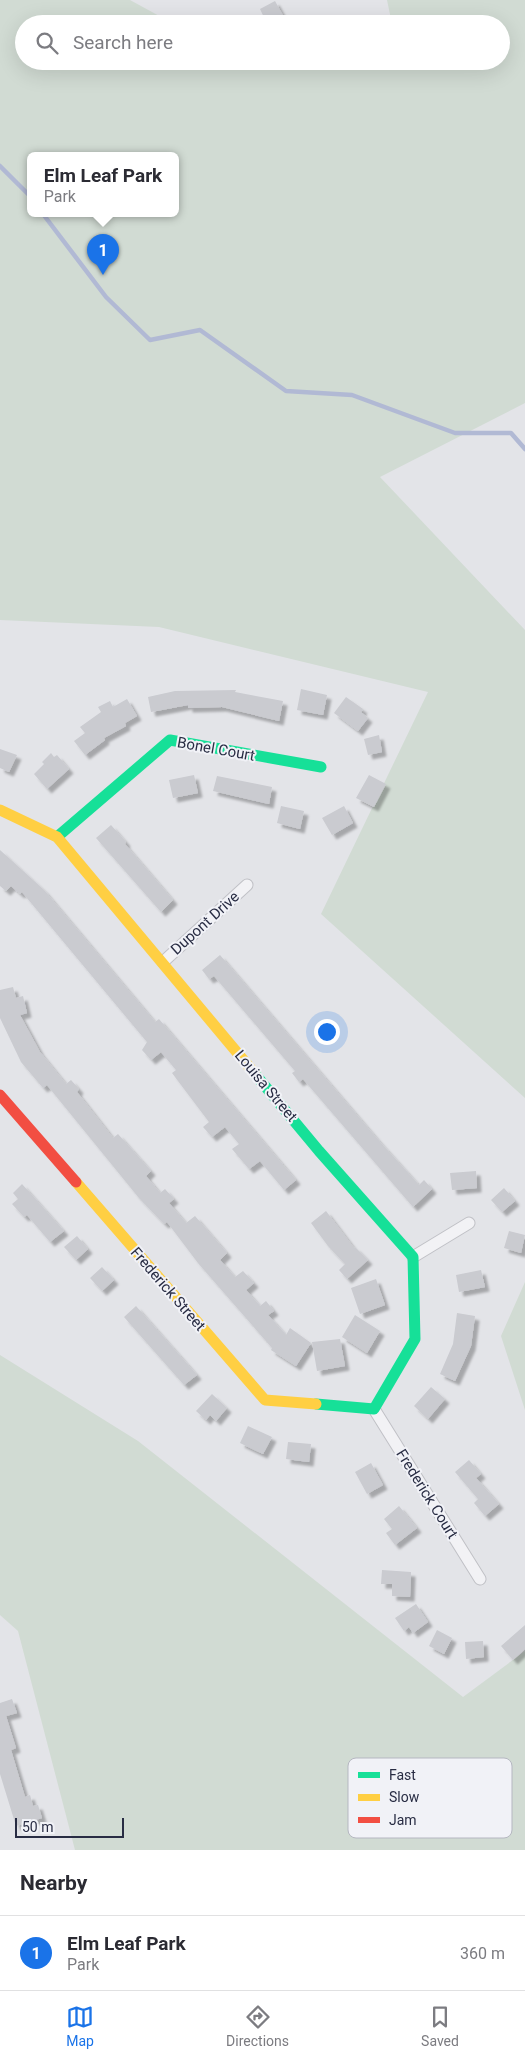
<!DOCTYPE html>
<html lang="en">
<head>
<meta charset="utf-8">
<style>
	:root { --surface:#fff; --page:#f7f7f7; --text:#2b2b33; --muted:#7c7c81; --line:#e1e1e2; --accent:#1a73e8 }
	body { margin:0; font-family:Roboto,sans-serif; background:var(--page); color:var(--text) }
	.scale { position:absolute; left:15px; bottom:12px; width:109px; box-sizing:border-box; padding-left:5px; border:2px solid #282c43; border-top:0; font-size:14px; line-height:18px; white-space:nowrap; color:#282c43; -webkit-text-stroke:4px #f1f2f7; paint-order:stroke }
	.you { position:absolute; left:326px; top:1031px; width:18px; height:18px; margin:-12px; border:4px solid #fff; border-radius:50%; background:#1a73e8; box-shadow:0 0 0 8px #1a73e833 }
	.badge { display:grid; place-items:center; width:32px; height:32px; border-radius:50%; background:var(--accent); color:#fff; font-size:16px; font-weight:700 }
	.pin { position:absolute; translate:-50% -41px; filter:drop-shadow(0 1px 2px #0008) }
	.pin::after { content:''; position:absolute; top:26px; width:18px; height:15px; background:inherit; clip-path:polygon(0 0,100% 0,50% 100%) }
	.popup { position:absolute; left:27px; top:152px; width:152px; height:65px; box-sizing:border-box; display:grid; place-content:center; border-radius:8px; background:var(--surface); filter:drop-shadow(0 1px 4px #0005); font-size:16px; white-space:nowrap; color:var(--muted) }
	.popup b { font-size:19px; color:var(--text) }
	.popup::after { content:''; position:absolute; left:50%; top:100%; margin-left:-10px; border:10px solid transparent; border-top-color:var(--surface) }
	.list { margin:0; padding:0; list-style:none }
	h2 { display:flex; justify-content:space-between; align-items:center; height:65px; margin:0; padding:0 20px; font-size:21px }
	h2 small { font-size:16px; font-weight:400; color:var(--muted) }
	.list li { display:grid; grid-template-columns:32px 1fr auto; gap:15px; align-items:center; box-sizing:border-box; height:75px; padding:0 20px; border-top:1px solid var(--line) }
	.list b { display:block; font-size:19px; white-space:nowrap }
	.list p { margin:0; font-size:16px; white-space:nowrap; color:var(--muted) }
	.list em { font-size:16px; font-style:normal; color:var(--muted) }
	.icon { flex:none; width:28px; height:28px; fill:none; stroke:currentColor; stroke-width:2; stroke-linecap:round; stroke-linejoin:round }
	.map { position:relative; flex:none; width:525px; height:1850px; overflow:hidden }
	.search { position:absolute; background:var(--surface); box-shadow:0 5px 20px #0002; left:15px; right:15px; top:15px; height:55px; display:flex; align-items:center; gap:12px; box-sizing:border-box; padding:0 18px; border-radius:28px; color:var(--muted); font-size:19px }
	.sheet { height:140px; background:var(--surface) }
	nav { display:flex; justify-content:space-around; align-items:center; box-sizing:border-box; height:70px; border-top:1px solid var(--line); background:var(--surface); font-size:14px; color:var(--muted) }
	nav a { display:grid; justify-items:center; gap:2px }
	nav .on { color:var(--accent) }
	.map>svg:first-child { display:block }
	.green { fill:#d1dbd3; fill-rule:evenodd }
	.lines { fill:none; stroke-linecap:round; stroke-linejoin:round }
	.stream { stroke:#b1b9d4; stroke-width:4.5 }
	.building { fill:#cacbd0; filter:url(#shadow) }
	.street-casing { stroke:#c0c1c6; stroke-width:13 }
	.street { stroke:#f2f2f5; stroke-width:11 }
	.fast { stroke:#16e098; stroke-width:11 }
	.slow { stroke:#ffcf43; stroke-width:11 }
	.jam { stroke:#f24e42; stroke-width:11 }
	.labels { text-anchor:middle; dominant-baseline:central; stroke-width:4; stroke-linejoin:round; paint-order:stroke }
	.street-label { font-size:15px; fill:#282c43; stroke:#f1f2f7 }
	.key { fill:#f1f2f7; stroke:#b5b7c1; stroke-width:1 }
	.key-label { font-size:14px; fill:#282c43 }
</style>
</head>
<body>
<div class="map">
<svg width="525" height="1850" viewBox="0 0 525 1850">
	<defs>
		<filter id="shadow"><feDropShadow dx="4.5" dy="4.5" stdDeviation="1" flood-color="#0004"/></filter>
	</defs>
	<rect width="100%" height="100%" fill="#e3e4e8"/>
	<!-- green -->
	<path class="green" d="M0,0H130L174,24H24V61H501V24H392L387,0H525V403L380,477L525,630V1098L321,914L428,692L159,627L0,620ZM31,156H176V214H31Z
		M525,1282V1410L501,1336Z
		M0,1355L138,1441L463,1697L525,1651V1850H75L18,1631L0,1615Z"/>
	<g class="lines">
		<!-- stream -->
		<path class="stream" d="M0,166L31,197
			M43,214L106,297L150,340L200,330L286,391L352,395L455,433H511L525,449"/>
	</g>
	<!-- building -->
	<path class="building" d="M275,1L285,19L276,24H267L260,9Z
		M301,689L327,695L323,715L297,710Z
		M236,690L235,692L283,701L279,721L222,707L188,708V705L151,712L148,697L175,691Z
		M346,697L363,709L361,712L368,718L358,731L334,713Z
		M127,699L137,716L125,723L126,726L104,738L105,740L85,755L74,741L85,733L80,727L101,712L98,707L110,701L113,707Z
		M379,735L382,752L368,755L364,739Z
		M0,749L17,755L9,772L0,768Z
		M51,753L54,757L57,755L69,769L47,789L34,774L44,764L42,762Z
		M194,775L198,793L173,798L169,780Z
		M369,775L386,784L374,807L356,798Z
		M217,776L272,787L269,804L213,791Z
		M281,806L304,811L300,829L277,823Z
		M344,806L353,823L332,835L322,818Z
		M111,825L126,842L125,844L173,900L161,912L96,838Z
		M0,850L44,890L155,1022L159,1019L296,1180L284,1190L260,1161L249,1169L232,1149L239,1144L225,1127L212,1137L203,1127L209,1122L172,1073L176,1070L161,1052L151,1060L142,1050L147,1042L22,892L20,894L11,886L6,891L0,886Z
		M220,955L380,1142L419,1185L424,1180L432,1189L413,1207L303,1079L299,1082L292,1073L295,1071L214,976L209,979L202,970Z
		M13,987L16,998L23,996L27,1013L20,1015L40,1052L66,1084L71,1080L79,1089L77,1092L113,1138L118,1134L143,1162L151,1171L146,1176L160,1193L165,1189L174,1199L169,1203L186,1223L195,1216L227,1253L220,1260L235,1277L243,1271L254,1283L246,1290L260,1306L266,1301L274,1311L268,1315L286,1335L290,1328L311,1343L296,1366L271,1350L272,1348L198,1263L167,1222L164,1224L139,1198L47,1085L43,1088L21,1062L0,1018V990Z
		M476,1171L477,1188L452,1190L450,1173Z
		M22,1184L64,1231L50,1242L27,1215L24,1217L12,1204L18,1199L13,1193Z
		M504,1188L515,1201L502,1212L491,1200Z
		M326,1211L354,1248L355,1247L368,1260L347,1279L339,1270L345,1264L328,1246L311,1223Z
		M509,1231L525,1235L521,1253L504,1248Z
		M77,1236L88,1249L76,1260L64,1247Z
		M102,1267L114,1280L102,1291L90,1278Z
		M481,1270L485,1287L459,1292L456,1275Z
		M376,1279L385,1305L360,1314L351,1288Z
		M136,1306L197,1375L184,1385L124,1317Z
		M457,1313L475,1316L471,1346L455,1381L440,1374L453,1344Z
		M355,1315L380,1331L367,1353L342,1337Z
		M340,1339L345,1366L317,1371L312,1342Z
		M431,1387L445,1399L428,1419L414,1406Z
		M212,1394L227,1408L216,1421L210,1415L206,1420L196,1411Z
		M248,1426L272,1437L263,1454L240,1443Z
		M288,1442L311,1444L309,1462L286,1459Z
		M469,1460L481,1474L476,1478L499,1504L485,1516L474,1503L478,1499L455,1472Z
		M371,1463L383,1485L367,1494L355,1472Z
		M399,1506L417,1528L395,1545L386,1533L392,1529L384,1519Z
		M382,1570L411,1572L410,1597L392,1596V1584H381Z
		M416,1604L428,1622L413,1633L409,1627L404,1631L395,1618Z
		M525,1625V1649L513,1660L501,1646Z
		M437,1630L452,1638L444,1654L429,1646Z
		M483,1641L484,1657L466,1659L465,1642Z
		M12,1699L17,1713L6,1716L16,1748L11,1750L25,1797L30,1795L33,1806L38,1805L42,1818L16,1826L0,1774V1703Z"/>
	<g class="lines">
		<!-- street casing -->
		<g class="street-casing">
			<path id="street" d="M163,962L247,885
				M413,1257L469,1223
				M374,1409L480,1579"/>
		</g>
		<!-- street -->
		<use href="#street" class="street"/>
		<!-- fast -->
		<path class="fast" d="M57,837L170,740L321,767
			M255,1074L319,1151L413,1257L415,1339L374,1409L316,1404"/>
		<!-- slow -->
		<path class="slow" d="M0,810L57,837L255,1074
			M76,1182L265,1400L316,1404"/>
		<!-- jam -->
		<path class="jam" d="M0,1095L76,1182"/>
	</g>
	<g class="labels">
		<!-- street labels -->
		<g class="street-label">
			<text transform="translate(216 749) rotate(10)">Bonel Court</text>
			<text transform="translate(205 923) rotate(-42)">Dupont Drive</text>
			<text transform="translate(266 1086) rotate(50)">Louisa Street</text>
			<text transform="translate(168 1289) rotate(49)">Frederick Street</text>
			<text transform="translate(427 1494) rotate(58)">Frederick Court</text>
		</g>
	</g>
	<!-- legend -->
	<rect x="348" y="1758" width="164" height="80" rx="8" class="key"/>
	<rect x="358" y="1772" width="22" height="6" fill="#16e098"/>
	<rect x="358" y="1794" width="22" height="7" fill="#ffcf43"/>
	<rect x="358" y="1817" width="22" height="6" fill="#f24e42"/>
	<g class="key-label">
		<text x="389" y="1780">Fast</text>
		<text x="389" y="1802">Slow</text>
		<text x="389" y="1825">Jam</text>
	</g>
</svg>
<div class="scale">50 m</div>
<div class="you"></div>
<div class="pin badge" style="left:103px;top:275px">1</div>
<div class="popup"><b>Elm Leaf Park</b>Park</div>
<div class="search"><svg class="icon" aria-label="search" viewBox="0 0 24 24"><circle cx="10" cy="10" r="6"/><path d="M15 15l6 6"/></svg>Search here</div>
</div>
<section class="sheet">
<h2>Nearby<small></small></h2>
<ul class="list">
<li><span class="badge">1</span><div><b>Elm Leaf Park</b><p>Park</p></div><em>360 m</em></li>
</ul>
</section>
<nav>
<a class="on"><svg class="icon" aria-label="map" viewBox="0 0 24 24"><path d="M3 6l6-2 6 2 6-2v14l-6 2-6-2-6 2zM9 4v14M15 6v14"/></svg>Map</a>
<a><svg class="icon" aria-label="directions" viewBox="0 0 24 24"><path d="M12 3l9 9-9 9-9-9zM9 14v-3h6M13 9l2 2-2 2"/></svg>Directions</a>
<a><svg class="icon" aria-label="saved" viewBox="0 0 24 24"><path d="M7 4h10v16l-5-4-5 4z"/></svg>Saved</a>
</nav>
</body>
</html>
